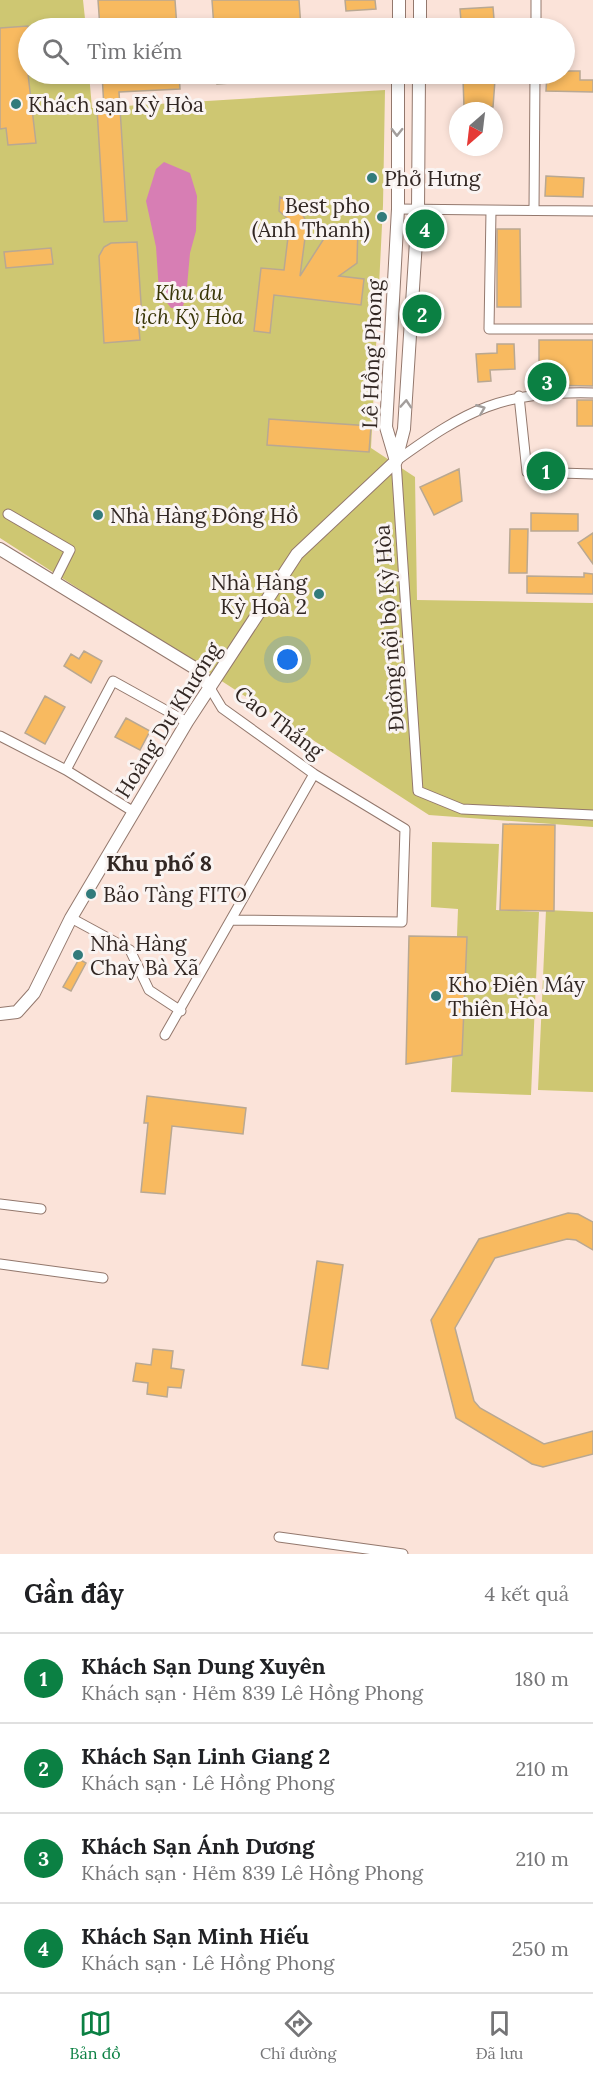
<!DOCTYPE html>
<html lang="vi">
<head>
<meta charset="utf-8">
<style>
	:root { --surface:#fff; --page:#f2f2f2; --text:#202124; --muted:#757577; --line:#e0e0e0; --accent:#0b8043 }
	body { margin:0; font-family:Lora,serif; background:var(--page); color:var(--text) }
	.compass { position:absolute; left:449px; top:102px; width:54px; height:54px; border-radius:50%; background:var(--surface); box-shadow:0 3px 9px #0003; rotate:208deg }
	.you { position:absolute; left:288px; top:660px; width:21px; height:21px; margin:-15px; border:4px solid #fff; border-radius:50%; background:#1a73e8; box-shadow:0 0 0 9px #1a73e833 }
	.badge { display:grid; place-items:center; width:39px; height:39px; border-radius:50%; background:var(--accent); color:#fff; font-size:20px; font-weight:700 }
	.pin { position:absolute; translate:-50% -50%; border:3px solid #fff; box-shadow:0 2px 6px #0006 }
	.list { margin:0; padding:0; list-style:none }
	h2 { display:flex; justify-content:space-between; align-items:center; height:78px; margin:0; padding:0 24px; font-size:26px }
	h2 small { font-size:20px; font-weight:400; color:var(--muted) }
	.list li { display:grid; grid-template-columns:39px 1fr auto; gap:18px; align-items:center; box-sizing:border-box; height:90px; padding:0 24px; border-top:2px solid var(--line) }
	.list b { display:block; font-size:22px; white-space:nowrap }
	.list p { margin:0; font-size:20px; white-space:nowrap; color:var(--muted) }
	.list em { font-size:20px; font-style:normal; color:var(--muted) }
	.icon { flex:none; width:33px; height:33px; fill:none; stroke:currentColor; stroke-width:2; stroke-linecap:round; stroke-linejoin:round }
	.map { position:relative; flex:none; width:593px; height:1554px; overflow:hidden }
	.search { position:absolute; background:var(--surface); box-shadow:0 3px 9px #0003; left:18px; right:18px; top:18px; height:66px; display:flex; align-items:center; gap:15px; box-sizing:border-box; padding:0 21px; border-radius:33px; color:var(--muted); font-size:22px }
	.sheet { height:438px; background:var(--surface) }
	nav { display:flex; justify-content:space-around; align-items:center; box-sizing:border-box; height:84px; border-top:2px solid var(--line); background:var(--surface); font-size:16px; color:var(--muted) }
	nav a { display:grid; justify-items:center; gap:3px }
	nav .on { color:var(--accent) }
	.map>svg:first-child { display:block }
	.green { fill:#cec772 }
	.water { fill:#d77eb4 }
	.building { fill:#f8ba60; stroke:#b9a892; stroke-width:1.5 }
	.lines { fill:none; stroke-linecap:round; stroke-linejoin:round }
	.minor-casing { stroke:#93786d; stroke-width:11 }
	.tertiary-casing { stroke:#93786d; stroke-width:14 }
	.minor { stroke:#fff; stroke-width:9 }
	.tertiary { stroke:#fff; stroke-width:12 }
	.oneway { stroke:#a39e9c }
	.poi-dot { fill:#327b7b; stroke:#faf4f2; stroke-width:2 }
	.labels { text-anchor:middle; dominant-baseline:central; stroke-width:6; stroke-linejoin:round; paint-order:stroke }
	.poi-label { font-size:21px; fill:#322723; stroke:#faf4f2; text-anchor:start }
	.park-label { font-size:21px; font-style:italic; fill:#3a3709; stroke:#faf4f2 }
	.street-label { font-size:21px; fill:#322723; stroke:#faf4f2 }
	.neighbourhood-label { font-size:22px; font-weight:bold; fill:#322723; stroke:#faf4f2 }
</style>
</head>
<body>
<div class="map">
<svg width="593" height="1554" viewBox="0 0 593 1554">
	<rect width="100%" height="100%" fill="#fbe3d9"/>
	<!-- green -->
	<path class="green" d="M0,0H83L86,28H28V74H89L92,108L385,90L383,205L371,448L415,477L417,600L593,603V827L429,815L0,538Z
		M432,842L499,844L496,910L539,912L531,1095L451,1092L458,909L431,907Z
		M546,910L593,912V1092L538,1090Z"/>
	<!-- water -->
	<path class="water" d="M164,162L190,173L197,196L196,231L190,253L186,298L182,308H171L159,292L156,247L146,201L156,169Z"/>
	<!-- building -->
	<path class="building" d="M98,0H175L177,28H100Z
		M212,0H299L301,28H214Z
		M345,0H375L376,9L346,11Z
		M493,7L494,19L461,21L460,9Z
		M28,26V74L36,143L8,145L6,128L0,129V28Z
		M564,71H580V80H593V92L546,91L547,74H564Z
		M102,74H179L180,89L119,92L127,221L104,222L97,109L104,108Z
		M217,74H261V81L217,84Z
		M463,79L495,80L493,107H464Z
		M546,176L584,178L583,197L545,196Z
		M280,197L298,206L307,223L300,276L323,240L333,231L358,225L357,263L339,276L364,279L361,305L274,295L270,333L254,331L261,268L284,270L290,221L279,211Z
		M497,229H520L521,307H497Z
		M137,242L142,318H138L140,340L104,343L99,256L104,247L111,243Z
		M51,248L53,264L6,268L4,252Z
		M539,340H593V386L539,385Z
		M497,344H514L515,369L490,370L491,381L478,382L476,354L497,353Z
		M577,400H593V426H577Z
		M269,419L371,426L369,452L267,445Z
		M459,469L462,501L434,515L420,487Z
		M531,513L578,514V531H531Z
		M510,529H528L527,573H509Z
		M593,533V564L578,543Z
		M584,573L593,574V594L527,593V576L584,577Z
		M84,651L102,661L91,683L64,666L71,654L79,659Z
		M45,696L65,707L45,744L25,733Z
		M126,718L150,731L140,750L115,737Z
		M503,824L555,825L554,911L500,910Z
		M409,936L467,937L462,1055L406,1064Z
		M79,959L86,963L71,991L63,987Z
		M147,1096L246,1108L243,1134L172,1126L165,1194L141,1192L148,1123H144Z
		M568,1213L578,1214L593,1222V1250L576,1240L567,1239L495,1258L455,1328L474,1401L480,1408L544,1444L593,1431V1454L543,1467L532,1464L456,1418L431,1320L479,1239Z
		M317,1261L343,1265L328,1369L302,1365Z
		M153,1349L173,1351L171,1368L184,1370L181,1388L168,1387L167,1397L147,1394L148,1383L133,1381L136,1363L151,1365Z"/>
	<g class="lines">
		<!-- minor casing -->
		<g class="minor-casing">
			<path id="minor" d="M536,28V0
				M398,209L593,211
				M534,210L535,74
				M491,211L489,329H593
				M593,393C502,391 468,409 396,461L418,791L462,809L593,815
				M519,396L527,472L593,474
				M8,514L70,550L54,582
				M210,688L222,708L314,774L405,829L402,922L231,920
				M0,736L66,770L134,812
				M66,770L113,681L187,722
				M71,918L130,950L149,990L181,1011
				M165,1035L314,774
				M0,1204L41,1209
				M0,1264L103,1278
				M279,1537L403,1554"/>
		</g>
		<!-- tertiary casing -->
		<g class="tertiary-casing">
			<path id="tertiary" d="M399,28V0
				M420,28V0
				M396,460L404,429L418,210L419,74
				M396,461L386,427L398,209V74
				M0,549L198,670L210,688
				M0,1014L17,1012L34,993L71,918L187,722L297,554L396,461"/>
		</g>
		<!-- minor -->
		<use href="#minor" class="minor"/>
		<!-- tertiary -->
		<use href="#tertiary" class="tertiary"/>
	</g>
	<!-- one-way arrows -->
	<defs><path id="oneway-chevron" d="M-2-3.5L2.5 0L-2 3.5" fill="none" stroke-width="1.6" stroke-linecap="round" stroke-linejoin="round" transform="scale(1.5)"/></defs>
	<g class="oneway">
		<use href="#oneway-chevron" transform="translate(397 132) rotate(91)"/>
		<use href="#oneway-chevron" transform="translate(406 404) rotate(-86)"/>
		<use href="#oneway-chevron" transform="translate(481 409) rotate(-22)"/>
	</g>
	<!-- markers -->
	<g class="poi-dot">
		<circle cx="16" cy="104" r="6"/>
		<circle cx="372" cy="178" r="6"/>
		<circle cx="382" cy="217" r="6"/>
		<circle cx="98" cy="515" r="6"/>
		<circle cx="319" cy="594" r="6"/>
		<circle cx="91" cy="894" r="6"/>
		<circle cx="78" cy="955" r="6"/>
		<circle cx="436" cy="996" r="6"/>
	</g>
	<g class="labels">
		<!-- poi labels -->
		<g class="poi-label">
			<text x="28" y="104">Khách sạn Kỳ Hòa</text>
			<text x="384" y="178">Phở Hưng</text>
			<text x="370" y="205" text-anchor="end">Best pho<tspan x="370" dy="24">(Anh Thanh)</tspan></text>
			<text x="110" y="515">Nhà Hàng Đông Hồ</text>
			<text x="307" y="582" text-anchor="end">Nhà Hàng<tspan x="307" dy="24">Kỳ Hoà 2</tspan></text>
			<text x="103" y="894">Bảo Tàng FITO</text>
			<text x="90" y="943">Nhà Hàng<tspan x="90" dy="24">Chay Bà Xã</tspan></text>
			<text x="448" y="984">Kho Điện Máy<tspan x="448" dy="24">Thiên Hòa</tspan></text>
		</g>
		<!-- park labels -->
		<g class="park-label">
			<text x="189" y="292">Khu du<tspan x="189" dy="24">lịch Kỳ Hòa</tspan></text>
		</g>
		<!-- street labels -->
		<g class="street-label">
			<text transform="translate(372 354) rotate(-88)">Lê Hồng Phong</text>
			<text transform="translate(389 628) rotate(-94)">Đường nội bộ Kỳ Hòa</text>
			<text transform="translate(168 720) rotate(-58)">Hoàng Dư Khương</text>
			<text transform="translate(279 722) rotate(37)">Cao Thắng</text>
		</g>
		<!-- neighbourhood labels -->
		<g class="neighbourhood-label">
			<text x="159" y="863">Khu phố 8</text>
		</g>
	</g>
</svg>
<svg class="compass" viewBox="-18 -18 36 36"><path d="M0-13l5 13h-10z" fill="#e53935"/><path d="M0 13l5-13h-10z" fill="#757577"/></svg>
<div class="you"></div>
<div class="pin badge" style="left:546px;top:471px">1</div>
<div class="pin badge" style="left:422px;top:314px">2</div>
<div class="pin badge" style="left:547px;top:382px">3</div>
<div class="pin badge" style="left:425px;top:229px">4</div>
<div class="search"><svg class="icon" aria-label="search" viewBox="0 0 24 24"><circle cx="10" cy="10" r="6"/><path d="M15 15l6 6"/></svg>Tìm kiếm</div>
</div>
<section class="sheet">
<h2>Gần đây<small>4 kết quả</small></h2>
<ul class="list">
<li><span class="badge">1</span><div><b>Khách Sạn Dung Xuyên</b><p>Khách sạn · Hẻm 839 Lê Hồng Phong</p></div><em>180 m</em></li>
<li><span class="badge">2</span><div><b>Khách Sạn Linh Giang 2</b><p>Khách sạn · Lê Hồng Phong</p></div><em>210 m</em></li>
<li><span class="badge">3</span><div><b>Khách Sạn Ánh Dương</b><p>Khách sạn · Hẻm 839 Lê Hồng Phong</p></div><em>210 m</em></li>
<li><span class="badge">4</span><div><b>Khách Sạn Minh Hiếu</b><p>Khách sạn · Lê Hồng Phong</p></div><em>250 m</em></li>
</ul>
</section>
<nav>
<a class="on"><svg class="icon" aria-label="map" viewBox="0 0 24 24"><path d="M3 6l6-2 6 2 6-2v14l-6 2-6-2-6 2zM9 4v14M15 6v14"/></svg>Bản đồ</a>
<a><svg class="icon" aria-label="directions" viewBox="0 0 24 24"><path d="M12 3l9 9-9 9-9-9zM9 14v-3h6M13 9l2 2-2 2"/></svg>Chỉ đường</a>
<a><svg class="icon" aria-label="saved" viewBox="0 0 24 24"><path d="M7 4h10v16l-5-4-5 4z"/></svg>Đã lưu</a>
</nav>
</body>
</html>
